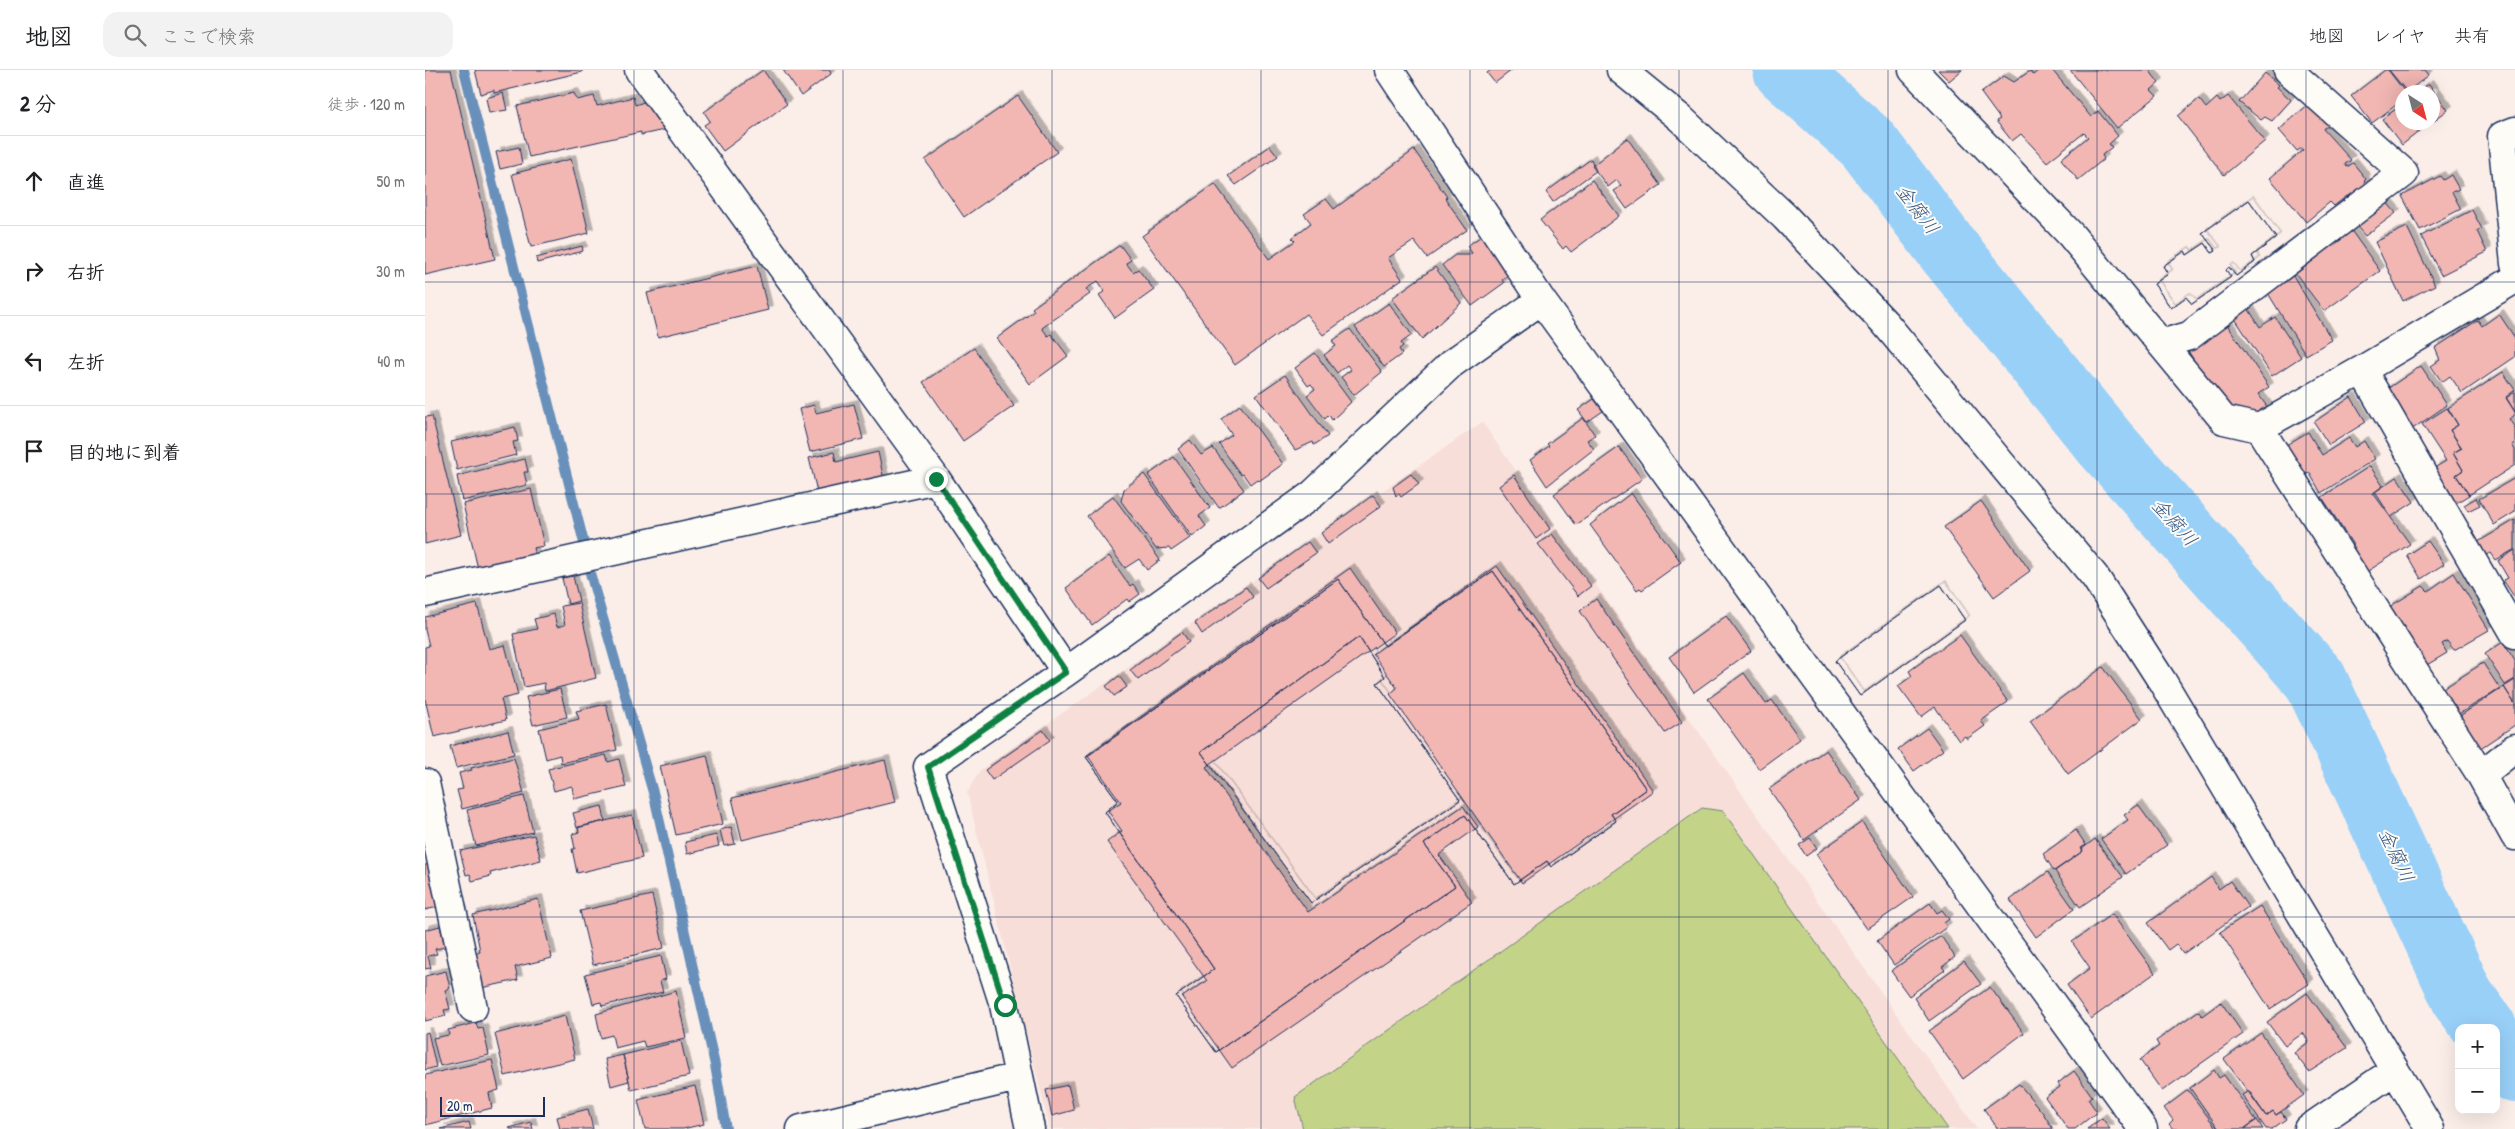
<!DOCTYPE html>
<html lang="ja">
<head>
<meta charset="utf-8">
<style>
	:root { --surface:#fff; --page:#f2f2f2; --text:#202124; --muted:#757577; --line:#e0e0e0 }
	body { margin:0; font-family:"Patrick Hand","Klee One",sans-serif; background:var(--page); color:var(--text) }
	.controls { position:absolute; right:15px; bottom:15px; display:grid; overflow:hidden; border-radius:10px; box-shadow:0 5px 20px #0002 }
	.controls button { width:45px; height:45px; display:grid; place-items:center; padding:0; border:0; border-bottom:1px solid var(--line); background:var(--surface); color:var(--text); font:25px sans-serif }
	.compass { position:absolute; left:1970px; top:15px; width:45px; height:45px; border-radius:50%; background:var(--surface); box-shadow:0 5px 20px #0002; rotate:144deg }
	.scale { position:absolute; left:15px; bottom:12px; width:105px; box-sizing:border-box; padding-left:5px; border:2px solid #1b2f5e; border-top:0; font-size:14px; line-height:18px; white-space:nowrap; color:#1b2f5e; -webkit-text-stroke:4px #fdfcf7; paint-order:stroke }
	.stop { position:absolute; width:15px; height:15px; margin:-11px; border:4px solid #0b8043; border-radius:50%; background:#fff }
	.stop.end { background:#0b8043; border-color:#fff; box-shadow:0 1px 5px #0008 }
	.list { margin:0; padding:0; list-style:none }
	h2 { display:flex; justify-content:space-between; align-items:center; height:65px; margin:0; padding:0 20px; font-size:21px }
	h2 small { font-size:16px; font-weight:400; color:var(--muted) }
	.list li { display:grid; grid-template-columns:32px 1fr auto; gap:15px; align-items:center; box-sizing:border-box; height:90px; padding:0 20px; border-top:1px solid var(--line) }
	.list b { display:block; font-size:19px; white-space:nowrap }
	.list em { font-size:16px; font-style:normal; color:var(--muted) }
	.icon { flex:none; width:28px; height:28px; fill:none; stroke:currentColor; stroke-width:2; stroke-linecap:round; stroke-linejoin:round }
	.map { position:relative; flex:none; width:2090px; height:1059px; overflow:hidden }
	header { display:flex; align-items:center; gap:30px; box-sizing:border-box; height:70px; padding:0 25px; background:var(--surface); border-bottom:1px solid var(--line) }
	header strong { font-size:24px }
	nav { display:flex; gap:28px; margin-inline-start:auto; font-size:18px }
	.search { width:350px; height:45px; background:var(--page); display:flex; align-items:center; gap:12px; box-sizing:border-box; padding:0 18px; border-radius:15px; color:var(--muted); font-size:19px }
	main { display:flex }
	aside { flex:1; background:var(--surface) }
	.map>svg:first-child { display:block }
	.built { fill:#f8ded9 }
	.green { fill:#c3d488; stroke:#6f8273 }
	.lines { fill:none; stroke-linecap:round; stroke-linejoin:round }
	.stream { stroke:#6790ba; stroke-width:10 }
	.river { stroke:#99d0f8; stroke-width:64 }
	.building { fill:#f2b7b3; stroke:#1b2f5e; fill-rule:evenodd; filter:url(#shadow) }
	.minor-casing { stroke:#1b2f5e; stroke-width:31 }
	.minor { stroke:#fdfcf7; stroke-width:28 }
	.route { stroke:#0b8043; stroke-width:6 }
	.grid { fill:none; stroke:#1b2f5e; stroke-width:1; stroke-opacity:0.55 }
	.labels { text-anchor:middle; dominant-baseline:central; stroke-width:4; stroke-linejoin:round; paint-order:stroke }
	.water-label { font-size:19px; font-style:italic; fill:#3a5784; stroke:#fdfcf7 }
</style>
</head>
<body>
<header>
<strong>地図</strong>
<div class="search"><svg class="icon" aria-label="search" viewBox="0 0 24 24"><circle cx="10" cy="10" r="6"/><path d="M15 15l6 6"/></svg>ここで検索</div>
<nav><a>地図</a><a>レイヤ</a><a>共有</a></nav>
</header>
<main>
<aside>
<h2>2 分<small>徒歩 · 120 m</small></h2>
<ul class="list">
<li><svg class="icon" aria-label="ahead" viewBox="0 0 24 24"><path d="M12 20V5M6 11l6-6 6 6"/></svg><div><b>直進</b></div><em>50 m</em></li>
<li><svg class="icon" aria-label="right" viewBox="0 0 24 24"><path d="M7 20v-9h11M14 6l5 5-5 5"/></svg><div><b>右折</b></div><em>30 m</em></li>
<li><svg class="icon" aria-label="left" viewBox="0 0 24 24"><path d="M17 20v-9H6M10 6l-5 5 5 5"/></svg><div><b>左折</b></div><em>40 m</em></li>
<li><svg class="icon" aria-label="arrive" viewBox="0 0 24 24"><path d="M6 21V4h12l-3 4 3 4H6"/></svg><div><b>目的地に到着</b></div></li>
</ul>
</aside>
<div class="map">
<svg width="2090" height="1059" viewBox="0 0 2090 1059">
	<defs>
		<filter id="shadow"><feDropShadow dx="4.5" dy="-4.5" stdDeviation="0" flood-color="#0004"/></filter>
	</defs>
	<rect width="100%" height="100%" fill="#fbeee9"/>
	<filter id="ink" filterUnits="userSpaceOnUse"><feTurbulence type="fractalNoise" baseFrequency=".02" numOctaves="2"/><feDisplacementMap in="SourceGraphic" scale="10" xChannelSelector="R" yChannelSelector="G"/><feConvolveMatrix kernelMatrix="1 2 1 2 8 2 1 2 1" color-interpolation-filters="sRGB"/></filter>
	<g filter="url(#ink)">
		<!-- built -->
		<path class="built" d="M1057,352L1552,1059H625L542,723L555,700Z"/>
		<!-- green -->
		<path class="green" d="M1277,738L1298,741L1523,1059H878L870,1027Z"/>
		<g class="lines">
			<!-- stream -->
			<path class="stream" d="M39,0L160,477
				M165,503L229,726L290,995L301,1059"/>
			<!-- river -->
			<path class="river" d="M1360,0L1442,73L1524,181L1680,373L1890,609L2038,928L2060,958
				M2071,974L2090,1001"/>
		</g>
		<!-- building -->
		<path class="building" d="M0,0H26L70,189L0,205Z
			M50,0H157V2L69,23V20L56,24Z
			M338,0L362,34L298,81L279,55L285,51L279,42Z
			M358,0H405L406,4L376,26Z
			M1066,0H1087L1070,13L1062,3Z
			M1513,0H1537L1524,11Z
			M1614,0H1627L1666,47L1673,41L1693,66L1684,74L1687,77L1677,85L1679,89L1653,110L1636,89L1663,67L1659,63L1622,92L1596,64L1587,71L1571,51L1575,49L1556,23L1579,6L1589,12L1605,1L1608,5Z
			M1645,0H1724L1734,13L1726,20L1732,26L1692,58Z
			M1960,0H1963L1980,22H1978V30L1947,53L1926,26Z
			M1964,0H2000L2004,5L1982,22Z
			M1840,3L1854,15L1852,17L1866,30L1847,51L1840,47L1836,50L1814,32Z
			M2004,14L2023,40L2008,51V22H1992Z
			M78,23L82,40L64,43L61,28Z
			M149,23L152,30L169,26L172,36L208,27L210,35L219,32L239,60L216,65V62L104,87L92,36Z
			M593,26L632,82L539,147L500,90Z
			M1803,26L1840,71L1799,105L1753,46L1774,29L1781,38L1792,28L1795,32Z
			M1885,33L1904,55L1898,59L1926,90L1920,94L1922,97L1928,93L1941,109L1939,111L1943,116L1925,131L1922,126L1909,136L1905,132L1881,152L1845,108L1878,80L1877,78L1872,81L1854,60Z
			M1978,34V52H2006L1977,75L1957,49Z
			M1202,68L1236,115L1202,139L1189,121L1196,116L1192,110L1183,117L1167,96Z
			M845,76L853,86L811,115L803,106Z
			M94,77L97,94L75,99L71,82Z
			M989,80L1022,127L1020,128L1042,160L1002,188L989,171L963,188L977,209L898,265L881,244L810,295L717,166L790,114L844,189L870,171L867,168L886,153L879,144L901,129L909,139Z
			M146,89L164,163L106,177L87,104Z
			M1166,89L1171,101L1128,132L1121,122Z
			M2026,105L2034,119L2027,122L2036,139L1995,160L1977,126L2015,106L2018,110Z
			M1167,110L1194,146L1146,182L1141,176L1138,179L1115,150Z
			M1959,129L1971,143L1940,166L1928,152Z
			M1824,130L1851,168L1827,186L1830,192L1811,206L1804,197L1801,200L1806,207L1767,234L1761,227L1746,238L1729,214L1743,204L1738,196L1760,181L1762,185L1780,173L1787,183L1791,181L1777,163Z
			M1824,130L1851,168L1827,186L1830,192L1811,206L1804,197L1801,200L1806,207L1767,234L1761,227L1746,238L1729,214L1743,204L1738,196L1760,181L1762,185L1780,173L1787,183L1791,181L1777,163Z
			M2047,140L2057,159L2052,161L2062,182L2016,205L1996,166Z
			M1982,157L2010,215L1978,231L1950,172Z
			M1925,159L1955,201L1899,241L1868,200Z
			M1058,165L1085,203L1077,210L1079,213L1047,236L1017,195L1030,185H1044L1047,183L1042,176Z
			M695,175L706,190L701,193L708,202L713,199L729,220L690,248L674,225L680,221L673,211L661,219L665,224L617,258L623,266L626,264L643,286L605,314L572,268L609,241L607,238Z
			M157,176L158,181L112,193L111,188Z
			M332,196L343,240L233,267L222,223Z
			M1010,197L1036,233L997,269L967,228Z
			M1867,204L1907,270L1881,285L1841,220Z
			M964,233L987,265L976,273L978,276L974,279L977,284L959,297L930,257Z
			M1821,235L1835,257L1850,247L1876,287L1847,306L1807,244Z
			M2074,244L2090,268V287L2037,323L2025,306L2017,312L2006,296L2015,290L2010,278L2053,250L2057,256Z
			M1797,247L1844,317L1833,324L1848,345L1807,348L1760,304L1772,295L1758,273Z
			M925,259L957,302L929,325L916,307L926,300L922,295L912,303L899,285L911,276L907,271Z
			M549,278L589,336L538,371L498,312Z
			M890,283L926,332L907,350L904,345L900,349L882,325L890,319L886,314L883,316L870,298Z
			M1996,296L2022,335L1986,360L1959,321Z
			M2078,302L2090,320L2081,327L2090,342V345L2084,349L2090,358V372L2087,375L2090,380V395L2044,425L2031,405L2038,400L2028,383L2037,378L2025,360L2033,355L2023,338Z
			M860,305L903,366L889,375L888,372L870,380L831,325Z
			M2090,322V342L2081,328Z
			M1926,327L1941,352L1904,375L1889,352Z
			M1169,329L1178,341L1162,352L1153,340Z
			M429,334L438,369L385,382L374,339L389,335L391,343Z
			M815,335L858,394L834,411L832,409L825,414L818,404L816,405L794,374L807,365L796,349Z
			M2022,338L2033,355L2025,360L2036,378L2028,383L2038,400L2031,405L2044,425L2031,433L2009,398L2021,391L1997,354Z
			M7,346L36,465L0,474V347Z
			M1158,348L1170,365L1162,370L1169,379L1122,416L1105,390L1124,376L1122,374Z
			M90,357L93,371L88,372L91,385L32,400L26,372Z
			M1883,362L1897,385L1924,368L1930,377L1939,371L1950,389L1896,423L1884,402L1880,405L1861,375Z
			M765,370L776,385L788,378L819,420L794,438L753,379Z
			M1194,377L1217,409L1151,455L1129,424Z
			M409,382L411,392L453,382L459,410L393,426L384,388Z
			M749,387L785,438L774,446L781,456L767,467L723,405Z
			M100,389L103,402H99L102,415L37,431L32,406Z
			M1945,396L1958,416L1948,423L1985,474L1940,503L1925,481L1930,478L1897,427Z
			M719,404L765,468L746,481L744,478L731,479L696,431L699,419Z
			M986,404L994,414L976,427L974,424L971,426L968,417Z
			M1089,405L1125,459L1111,469L1074,416Z
			M1972,407L1989,432L1966,447L1950,422Z
			M2090,408V442L2069,455L2054,429Z
			M106,419L119,476L108,478L110,486L53,499L38,434Z
			M1206,423L1256,492L1217,520L1215,518L1212,520L1165,455Z
			M948,425L956,436L903,474L896,463Z
			M688,426L735,490L722,500L714,489L700,498L662,446Z
			M2051,428L2055,435L2043,441L2039,435Z
			M1556,431L1605,501L1569,527L1519,457Z
			M2090,450V479L2071,490L2066,483L2061,485L2053,472Z
			M1127,464L1166,516L1153,526L1113,474Z
			M2003,471L2019,494L1996,509L1982,485Z
			M883,472L891,483L841,518L833,508Z
			M2090,480V528L2078,510L2083,508L2073,491Z
			M684,486L705,516L708,514L715,524L704,532L702,529L667,555L641,518Z
			M1072,496L1228,721L1097,813L965,624L972,618L948,584Z
			M925,498L970,563L781,697L883,842L1038,736L1053,757L1014,785L1047,832L807,998L757,927L782,911L682,772L697,761L683,741L696,732L662,685Z
			M1068,501L1221,719L1186,744L1191,751L1126,797L1122,791L1089,814L1040,745L999,774L1030,816L791,982L751,926L789,899L680,742L693,731L661,687L913,509L960,576ZM934,567L960,607L952,613L1035,730L886,833L776,682Z
			M1068,501L1221,719L1186,744L1191,751L1126,797L1122,791L1089,814L1040,745L999,774L1030,816L791,982L751,926L789,899L680,742L693,731L661,687L913,509L960,576Z
			M2029,503L2064,560L2029,580L2022,571L2017,574L2022,583L2000,596L1964,537L1998,516L2003,521Z
			M148,506L154,531L143,534L137,508Z
			M1516,515L1540,550L1435,626L1410,591Z
			M1516,515L1540,550L1435,626L1410,591Z
			M821,517L828,527L777,564L770,553Z
			M1171,529L1257,652L1240,663L1155,541Z
			M154,533L171,608L120,621L119,613L99,617L88,564L112,559L109,549L129,544L132,557L140,555L136,536Z
			M52,534L64,579L80,575L93,625L76,629L81,650L9,667L0,629V577L4,576L0,560V547Z
			M1301,546L1326,581L1269,622L1244,587Z
			M757,562L764,572L713,610L705,600Z
			M1535,565L1583,632L1556,651L1560,656L1542,669L1540,666L1534,671L1510,637L1496,647L1473,616L1487,606L1484,601Z
			M934,567L960,607L952,613L1035,730L886,833L776,682Z
			M2078,572L2090,591V609L2080,615L2060,584Z
			M2058,593L2075,619L2032,645L2016,620Z
			M1678,597L1717,649L1643,704L1605,651Z
			M1319,603L1341,634L1347,630L1375,669L1334,699L1283,629Z
			M694,606L702,617L689,626L681,616Z
			M2090,610V634L2079,617Z
			M2079,617L2090,634V655L2051,681L2030,649Z
			M135,619L142,647L108,655L101,627Z
			M181,634L192,680L136,693L135,685L121,689L114,659L154,649L151,641Z
			M1502,658L1518,680L1489,701L1473,679Z
			M618,660L625,670L567,710L560,700Z
			M83,661L89,684L31,698L25,676Z
			M1401,680L1436,730L1379,770L1344,719Z
			M181,685L183,692L194,689L201,717L149,729L147,716L129,721L123,699Z
			M282,685L298,754L251,765L235,696Z
			M89,688L99,723L37,739L32,720L38,719L34,703L47,700L46,698Z
			M460,690L470,732L317,770L307,728Z
			M99,726L108,762L51,776L42,740Z
			M1713,735L1742,775L1701,804L1676,769L1703,750L1699,745Z
			M177,736L180,751L152,758L148,743Z
			M207,745L217,788L152,803L147,779H150L147,764L154,762L153,757Z
			M1437,752L1488,827L1442,859L1391,784Z
			M306,757L310,774L299,776L295,760Z
			M1651,760L1661,775L1656,778L1658,781L1629,801L1618,784Z
			M109,765L116,790L65,803L66,806L47,811L45,804L41,805L35,781Z
			M291,765L294,776L262,784L260,772Z
			M1385,768L1392,778L1381,786L1374,775Z
			M1670,769L1698,807L1655,837L1630,801L1658,781L1657,779Z
			M9,793L13,837L0,840V795Z
			M1623,802L1649,839L1611,867L1585,830Z
			M1786,807L1794,819L1805,811L1823,837L1758,884L1751,874L1743,880L1723,853Z
			M227,825L239,878L168,895L155,841Z
			M113,829L127,888L90,897L93,910L56,918L48,884L55,881L48,845Z
			M1505,833L1512,843L1517,840L1524,849L1519,853L1522,857L1469,895L1452,871Z
			M1835,836L1884,914L1845,939L1795,862Z
			M1687,844L1730,903L1666,949L1642,915L1665,898L1647,872Z
			M15,856L20,877L10,879L12,884L3,886L6,898L0,899V860Z
			M1516,866L1530,887L1517,897L1520,900L1484,926L1466,901Z
			M236,886L241,909L235,911L238,922L177,936L176,932L168,934L160,904Z
			M1539,891L1556,914L1504,951L1489,928Z
			M21,901L25,918L20,920L25,939L19,940L21,946L0,951V906Z
			M1565,917L1599,963L1538,1009L1504,961Z
			M251,921L261,968L220,977L218,971L190,978L187,965L176,968L171,944Z
			M1882,923L1922,978L1884,1002L1869,983L1884,972L1878,963L1860,976L1842,952Z
			M1796,932L1818,964L1737,1021L1715,990L1734,976L1731,971L1773,941L1777,946Z
			M140,946L150,989L80,1006L70,964Z
			M51,953L53,959L58,958L64,985L15,996L8,968L24,965L23,960Z
			M3,962L11,997L0,1000V963Z
			M1836,963L1879,1025L1851,1045L1848,1041L1841,1046L1799,989Z
			M256,971L264,1006L206,1020L198,985Z
			M198,985L204,1011L186,1016L180,989Z
			M67,990L74,1020L64,1023L67,1038L0,1055V1005Z
			M1789,1000L1794,1008L1799,1005L1831,1050L1820,1059H1794L1765,1018Z
			M1649,1001L1667,1026L1663,1029L1672,1042L1650,1059H1643L1620,1027L1635,1017L1633,1013Z
			M1594,1014L1618,1043L1628,1059H1573L1559,1039Z
			M643,1015L649,1040L627,1046L621,1020Z
			M270,1016L279,1054L258,1059H220L213,1030Z
			M1763,1020L1792,1059H1748L1744,1054L1748,1050L1739,1038Z
			M1824,1021L1841,1046L1848,1041L1851,1045L1856,1042L1861,1049L1847,1059H1841L1817,1025Z
			M163,1039L168,1059H135L132,1047Z
			M1677,1048L1685,1059H1662Z
			M1832,1050L1838,1059H1820V1058Z
			M44,1052L46,1059H15Z
			M106,1052L108,1059H85L84,1058Z"/>
		<g class="lines">
			<!-- minor casing -->
			<g class="minor-casing">
				<path id="minor" d="M214,0L511,409L641,602
					M964,0L1116,230L1718,1059
					M1196,0L1255,48L1360,147L1460,253L1670,507L1737,611L2005,1059
					M1488,0L1646,165L1799,350L1834,358L2056,705L2090,766
					M2090,61L2077,66L2090,194
					M1736,274L1764,266L1979,103L1863,0
					M1937,300L2090,209
					M1834,358L1937,300L2090,564
					M0,523L511,409
					M2056,705L2090,678
					M0,713L48,938
					M376,1059L593,1007
					M605,1059L579,935L503,697L641,602L888,424L1026,294L1116,230
					M1883,1059L1970,1000"/>
			</g>
			<!-- minor -->
			<use href="#minor" class="minor"/>
		</g>
	</g>
	<g class="lines" filter="url(#ink)">
		<!-- route -->
		<path class="route" d="M511,409L641,602L503,697L580,935"/>
	</g>
	<!-- grid -->
	<path class="grid" d="M209,0V1059M418,0V1059M627,0V1059M836,0V1059M1045,0V1059M1254,0V1059M1463,0V1059M1672,0V1059M1881,0V1059M0,212H2090M0,424H2090M0,635H2090M0,847H2090"/>
	<g class="labels">
		<!-- water labels -->
		<g class="water-label">
			<text transform="translate(1493 139) rotate(53)">金腐川</text>
			<text transform="translate(1750 452) rotate(48)">金腐川</text>
			<text transform="translate(1972 785) rotate(65)">金腐川</text>
		</g>
	</g>
</svg>
<div class="controls">
<button>+</button>
<button>−</button>
</div>
<svg class="compass" viewBox="-18 -18 36 36"><path d="M0-13l5 13h-10z" fill="#e53935"/><path d="M0 13l5-13h-10z" fill="#757577"/></svg>
<div class="scale">20 m</div>
<div class="stop" style="left:580px;top:935px"></div>
<div class="stop end" style="left:511px;top:409px"></div>
</div>
</main>
</body>
</html>
